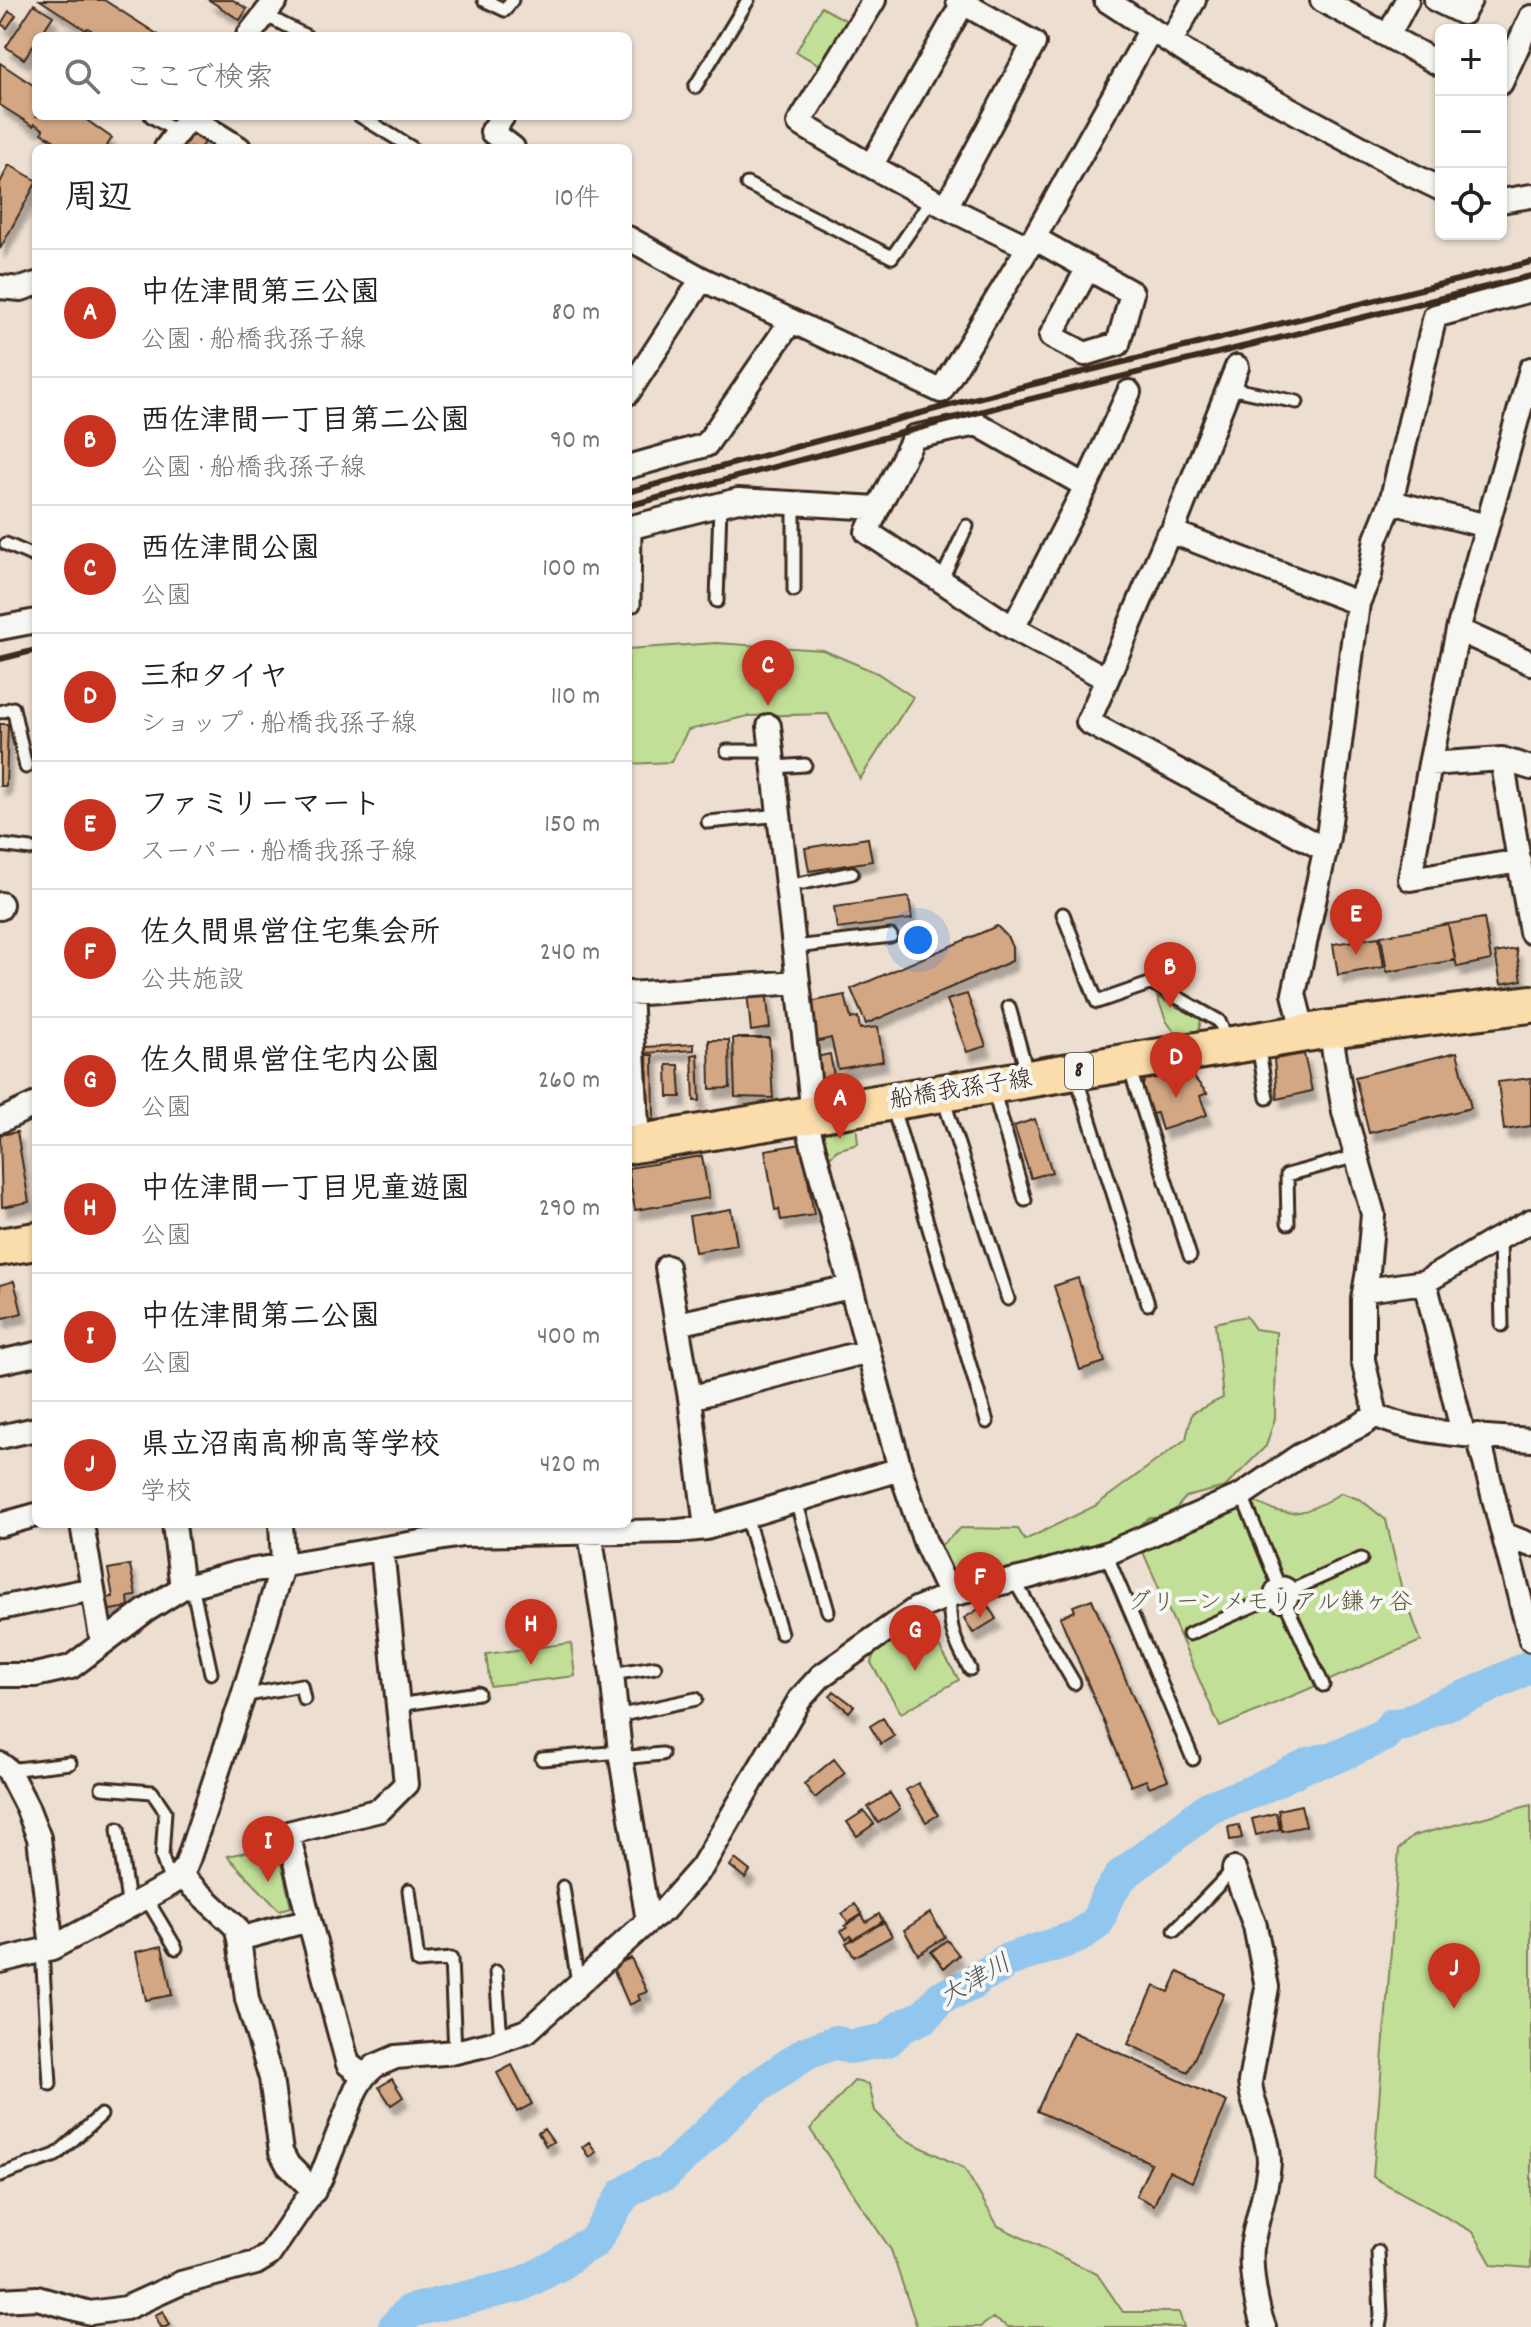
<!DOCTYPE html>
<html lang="ja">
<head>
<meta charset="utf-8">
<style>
	:root { --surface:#fff; --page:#f2f2f2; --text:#222; --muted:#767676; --line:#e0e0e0; --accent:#c8321e }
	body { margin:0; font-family:Dekko,"Klee One",sans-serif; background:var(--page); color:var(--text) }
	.controls { position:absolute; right:24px; top:24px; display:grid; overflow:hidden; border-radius:12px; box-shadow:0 2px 6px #0004 }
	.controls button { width:72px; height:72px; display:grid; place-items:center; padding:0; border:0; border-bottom:2px solid var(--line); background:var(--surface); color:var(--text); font:40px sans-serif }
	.you { position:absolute; left:918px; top:940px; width:28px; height:28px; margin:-20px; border:6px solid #fff; border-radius:50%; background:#1a73e8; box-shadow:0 0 0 12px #1a73e833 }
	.badge { display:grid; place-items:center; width:52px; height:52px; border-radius:50%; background:var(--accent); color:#fff; font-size:26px; font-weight:700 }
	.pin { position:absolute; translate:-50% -66px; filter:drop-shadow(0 2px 4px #0008) }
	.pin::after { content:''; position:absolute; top:42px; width:28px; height:24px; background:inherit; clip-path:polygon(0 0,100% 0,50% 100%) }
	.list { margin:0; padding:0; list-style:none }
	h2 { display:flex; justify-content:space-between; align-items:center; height:104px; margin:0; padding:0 32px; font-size:34px }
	h2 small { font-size:26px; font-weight:400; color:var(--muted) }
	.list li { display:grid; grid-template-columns:52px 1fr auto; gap:24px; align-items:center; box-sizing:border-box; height:128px; padding:0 32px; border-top:2px solid var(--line) }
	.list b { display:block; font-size:30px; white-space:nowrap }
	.list p { margin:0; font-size:26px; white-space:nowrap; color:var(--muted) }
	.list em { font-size:26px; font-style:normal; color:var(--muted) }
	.icon { flex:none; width:44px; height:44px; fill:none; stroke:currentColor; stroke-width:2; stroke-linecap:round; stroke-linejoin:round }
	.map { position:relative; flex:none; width:1531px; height:2327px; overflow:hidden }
	.search { position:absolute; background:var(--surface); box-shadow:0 2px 6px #0004; left:32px; top:32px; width:600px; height:88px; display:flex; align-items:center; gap:20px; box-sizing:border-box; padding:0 28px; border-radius:12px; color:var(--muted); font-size:30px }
	.panel { position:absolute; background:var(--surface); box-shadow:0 2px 6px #0004; left:32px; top:144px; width:600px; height:1384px; border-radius:12px }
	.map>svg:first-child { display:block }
	.green { fill:#c2df97; stroke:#7e845a; stroke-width:2 }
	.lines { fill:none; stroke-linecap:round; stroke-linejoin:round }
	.river { stroke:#91c6ee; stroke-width:34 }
	.building { fill:#d3a784; stroke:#3b2a1e; stroke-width:2; filter:url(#shadow) }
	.service-casing { stroke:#3b2a1e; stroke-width:17 }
	.minor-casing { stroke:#3b2a1e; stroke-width:28 }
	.primary-casing { stroke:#3b2a1e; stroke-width:42 }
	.service { stroke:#f6f6f2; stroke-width:11 }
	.minor { stroke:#f6f6f2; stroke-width:22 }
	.primary { stroke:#fbddab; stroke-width:36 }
	.rail { stroke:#3b2a1e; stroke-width:6 }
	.labels { text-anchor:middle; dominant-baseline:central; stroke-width:8; stroke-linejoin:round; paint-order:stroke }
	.shield { fill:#f6f6f2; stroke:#73675e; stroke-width:2 }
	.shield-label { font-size:22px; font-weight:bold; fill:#3b2a1e }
	.street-label { font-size:24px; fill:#3b2a1e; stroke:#f6f6f2 }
	.park-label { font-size:24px; fill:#5d573c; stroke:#f6f6f2 }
	.water-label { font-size:26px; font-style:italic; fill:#55595c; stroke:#f6f6f2 }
</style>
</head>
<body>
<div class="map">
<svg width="1531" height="2327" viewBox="0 0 1531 2327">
	<defs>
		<filter id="shadow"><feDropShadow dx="5" dy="9" stdDeviation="2" flood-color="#0004"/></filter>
	</defs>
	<rect width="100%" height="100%" fill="#ecded1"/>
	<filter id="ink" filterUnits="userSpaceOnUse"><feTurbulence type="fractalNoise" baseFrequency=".0125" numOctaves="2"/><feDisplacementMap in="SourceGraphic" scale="16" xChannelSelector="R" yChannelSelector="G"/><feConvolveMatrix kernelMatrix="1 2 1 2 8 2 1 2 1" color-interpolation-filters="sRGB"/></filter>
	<g filter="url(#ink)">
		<!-- green -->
		<path class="green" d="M821,7L847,21L822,66L796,52Z
			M716,643L823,650L877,673L913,697L860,779L828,714L748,716L688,730L671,762L628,764V649Z
			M1157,997L1201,1019L1198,1036L1180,1039L1167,1022Z
			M856,1123L858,1144L837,1150L826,1161L821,1134L825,1129Z
			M1246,1316L1255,1329L1276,1332L1275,1418L1266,1446L1225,1487L1186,1497L1169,1517L1150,1518L1112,1544L1081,1546L1057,1566L1037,1563L966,1577L947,1572L940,1546L961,1528L1018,1529L1025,1540L1095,1506L1186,1439L1192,1413L1223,1398L1215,1323Z
			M1341,1493L1361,1500L1386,1520L1401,1586L1421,1641L1220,1727L1143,1552L1252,1500C1288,1521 1307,1514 1341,1493Z
			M922,1618L959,1680L901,1713L871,1663L874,1653Z
			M571,1643L575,1676L490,1686L486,1654Z
			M1531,1805V2268L1492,2265L1473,2232L1373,2177L1399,1849L1413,1836Z
			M277,1845L291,1907L279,1910L227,1856Z
			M854,2081L869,2084L875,2111L900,2137L964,2168L998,2226L1097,2274L1123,2312H1179L1184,2327H1008L993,2318L980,2327H917L891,2250L810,2129Z"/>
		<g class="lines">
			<!-- river -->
			<path class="river" d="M395,2327L410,2311L520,2285L558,2265L581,2248L594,2242L624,2194L649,2178L665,2174L754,2089L806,2053L836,2042L849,2047L888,2040L901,2027L925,2016L941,1997L972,1984L979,1977L998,1968L1005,1961L1077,1937L1097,1923L1106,1899L1121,1876L1210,1807L1252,1792L1309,1764L1333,1758L1383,1736L1393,1725L1405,1724L1436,1708L1475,1693L1531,1666"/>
		</g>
		<!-- building -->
		<path class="building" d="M40,0H104L160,36H94L95,33L88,28L86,30Z
			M209,0H233L247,9L240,20Z
			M34,4L53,16L40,36H36V41L24,59L6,47Z
			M9,11L16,15L7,28L1,24Z
			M0,63L36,87V116H81L112,138L105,148H66L42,133L43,129L35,124L33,126L0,105Z
			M193,128L207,138L200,148H180Z
			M9,165L36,180V183L0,249V183Z
			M0,724H8L6,786H0Z
			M868,838L872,861L809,871L805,848Z
			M909,897L912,919L837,929L834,907Z
			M1484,918L1491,960L1457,967L1448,924Z
			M1448,924L1455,960L1387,972L1381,936Z
			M997,926L1007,936L1012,947V961L866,1024L851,989Z
			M1379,937L1384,967L1338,975L1333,944Z
			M1516,949L1522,980L1501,984L1495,953Z
			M766,990L770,1028L751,1031L747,992Z
			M967,994L986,1046L967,1052L947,1000Z
			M845,995L851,1019L858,1017L860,1029L878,1027L883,1061L838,1069L831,1038L815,1042L809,1002Z
			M733,1038H769L773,1098L735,1097Z
			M709,1040H729L730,1088L710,1089Z
			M694,1044V1050L646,1053V1047Z
			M1457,1052L1471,1108L1369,1133L1355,1077Z
			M698,1054L700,1101H694L692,1055Z
			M830,1054L835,1082L822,1085L816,1057Z
			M1304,1054L1312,1091L1277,1099L1274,1059Z
			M647,1055H653L654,1119L649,1120Z
			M667,1065H679L681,1097H668Z
			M1186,1068L1207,1093L1200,1096L1207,1115L1162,1130L1157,1113L1151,1114L1142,1088L1146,1076Z
			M1531,1078V1126L1504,1130L1498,1082Z
			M1035,1119L1052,1172L1031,1178L1014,1126Z
			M17,1132L29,1202L2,1207L0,1135Z
			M802,1144L814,1215L781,1220L779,1209L775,1210L765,1150Z
			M702,1156L709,1198L635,1210L628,1168Z
			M731,1209L737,1245L695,1252L689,1216Z
			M1078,1278L1105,1362L1080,1370L1054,1286Z
			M14,1281L22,1313L0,1319V1285Z
			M130,1565L136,1596L128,1597L129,1607L104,1611L101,1599L113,1597L108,1569Z
			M1092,1599L1168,1780L1149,1787L1146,1780L1131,1786L1060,1617L1075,1611L1073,1606Z
			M987,1604L996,1619L973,1633L964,1618Z
			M834,1691L854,1706L849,1712L830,1696Z
			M883,1718L894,1736L881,1744L870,1726Z
			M834,1759L845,1773L815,1798L804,1784Z
			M918,1783L938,1815L926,1822L906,1790Z
			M890,1793L900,1809L878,1823L868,1807Z
			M1301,1805L1306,1826L1282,1831L1278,1810Z
			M864,1811L874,1824L857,1836L847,1822Z
			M1276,1813L1280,1829L1256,1835L1252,1819Z
			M1239,1825L1242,1838L1230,1840L1228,1827Z
			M735,1859L750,1871L745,1878L730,1866Z
			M855,1904L862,1914L848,1923L842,1914Z
			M930,1913L945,1937L918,1954L904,1930Z
			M879,1914L883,1921L853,1940L851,1936L846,1939L841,1931L847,1928L845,1926L862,1915L866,1922Z
			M884,1922L892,1936L854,1957L846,1943Z
			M947,1940L959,1955L944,1968L931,1952Z
			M162,1946L172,1995L146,2000L136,1952Z
			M631,1958L647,1992L638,1995L640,2000L629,2005L612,1966Z
			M1178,1972L1224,1994L1188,2072L1128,2044L1154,1986L1169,1992Z
			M1073,2032L1227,2102L1192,2182L1169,2171L1154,2205L1136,2196L1151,2163L1037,2111Z
			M512,2065L532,2104L517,2112L497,2073Z
			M392,2079L403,2097L391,2105L379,2087Z
			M544,2129L553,2142L546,2146L538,2133Z
			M589,2142L596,2152L589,2157L582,2147Z
			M163,2311L170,2325L165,2327H161L155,2315Z"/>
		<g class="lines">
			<!-- service casing -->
			<g class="service-casing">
				<path id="service" d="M484,0L505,10L512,0
					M265,15L306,36
					M695,87L748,0
					M151,116L177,132
					M360,116L412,148
					M747,184L892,257L932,199
					M1229,388L1297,402
					M794,503V590
					M6,544L36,557
					M941,581L967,526
					M717,601L720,505
					M634,605L635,527
					M0,712L13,708L26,767
					M727,751H772
					M775,767L805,765
					M708,822L780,815
					M0,845L31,849
					M788,886L852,873
					M1063,914L1097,1002L1152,983L1219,1021L1228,1040
					M795,947L891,936
					M1009,1007L1028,1076
					M1258,1045L1267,1098
					M1129,1067L1190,1256
					M1076,1076L1148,1304
					M993,1089L1025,1200
					M943,1098L1008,1299
					M892,1105L987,1422
					M1288,1223L1287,1175L1357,1156
					M1500,1238L1502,1325
					M1242,1495L1278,1584
					M796,1501L828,1611
					M746,1516L781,1633
					M1106,1554L1193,1759
					M1014,1580L1074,1683
					M1271 1594a11 11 0 1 1 22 0a11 11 0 1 1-22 0Z
					M192,1585L211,1673
					M1292,1590L1361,1559
					M950,1595C948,1627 955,1643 970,1669
					M1286,1604L1323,1685
					M1189,1634L1271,1598
					M612,1674L655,1667
					M243,1696L301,1685L304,1699
					M398,1705L478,1693
					M617,1716L696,1699
					M542,1759L620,1752L631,1757L662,1754
					M8,1770L70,1763
					M102,1788L152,1792L165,1811L162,1857L171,1883
					M118,1829L127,1896L133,1906
					M563,1887L578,1983
					M409,1890L418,1962L451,1959L455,2052
					M146,1898L176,1948
					M1175,1930L1234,1869
					M42,1951L50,2084
					M496,1972L501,2040
					M0,2175L56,2155L101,2115
					M1378,2252L1381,2316L1379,2327"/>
			</g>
			<!-- minor casing -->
			<g class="minor-casing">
				<path id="minor" d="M958,0L963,3L1034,43L946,207L871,166L963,3L965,0
					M1106,0L1192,56L1408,173L1441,189
					M1322,0L1441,65
					M1436,0L1463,13L1470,0
					M248,36L276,0
					M1388,36L1407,0
					M1171,41L1194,0
					M1501,83L1531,17
					M503,116L492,132L513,148
					M189,117L239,148
					M166,148L190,116
					M871,166L799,123L874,0
					M1501,201L1531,196
					M946,207L1028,247
					M628,238L702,279
					M1034,238L1132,293L1118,344L1085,354L1051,336L1088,268
					M0,287L21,289L36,284
					M628,393L702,279L941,391L1034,238L1151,29
					M628,467L706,445L791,321
					M1391,502L1487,526
					M878,508L914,437L977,424L1086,486
					M628,528L738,500L878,508L867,532L1013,628L1107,679L1088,722L1324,849
					M1172,532L1358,603
					M0,628L36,621
					M1013,628L1086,486L1129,392
					M1458,630L1531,663
					M1107,679L1167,537L1172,532L1237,367
					M769,726L813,1114L808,1127L900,1469L925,1542L950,1595
					M1430,764L1502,759
					M1531,768L1502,759L1531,932
					M1520,861L1410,879L1430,764L1458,630L1531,369
					M0,908L1,904
					M630,993L638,1144
					M628,994L798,982
					M1330,1029L1344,1112L1373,1214L1368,1271L1363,1299V1360L1376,1415C1412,1434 1488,1437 1531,1440
					M1304,1034L1294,994L1328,837L1358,603L1370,575L1376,539L1391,502L1435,316L1531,290
					M0,1121L36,1104
					M667,1267L690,1398L706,1528
					M1425,1282L1463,1433
					M1366,1290L1425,1282L1492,1242L1531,1221
					M677,1324L851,1287
					M0,1362L36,1354
					M690,1398L868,1351
					M1478,1435L1503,1534L1531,1545
					M0,1437L36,1429
					M82,1524L102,1643
					M174,1524L182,1588
					M0,1525L36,1515
					M590,1533L612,1674L620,1752L648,1921
					M1503,1534L1531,1640
					M0,1608L93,1589
					M0,1675H35L71,1667L145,1611L182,1588L237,1573L462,1535L678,1531L706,1528L900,1469
					M0,1764L8,1770L27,1807L39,1838L52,1948
					M1234,1869L1255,1926L1267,1987L1250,2082C1252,2109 1269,2134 1269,2161C1268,2190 1256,2218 1252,2247C1250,2269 1256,2307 1264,2327
					M179,1874L236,1927L239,1939L247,1999L271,2078L281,2152L288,2165L314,2191
					M239,1939L309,1920
					M0,1961L52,1948L171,1884L186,1866L243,1696L283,1563L281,1524
					M364,2076L348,2064L309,1920L288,1833L380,1810L406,1784L382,1549
					M0,2300L37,2298L90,2313L126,2308L181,2283L256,2263L269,2255L320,2180L356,2089L364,2076L375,2066L396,2057L455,2052L489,2044L527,2031L648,1921L664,1910L702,1867L800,1699L821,1676L916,1609L950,1595L1028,1577L1106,1554L1242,1495L1299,1456L1361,1425L1376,1415"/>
			</g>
			<!-- primary casing -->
			<g class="primary-casing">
				<path id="primary" d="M628,1145L1330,1029L1531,1004
					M0,1247L36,1241"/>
			</g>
			<!-- service -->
			<use href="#service" class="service"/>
			<!-- minor -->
			<use href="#minor" class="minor"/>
			<!-- primary -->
			<use href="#primary" class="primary"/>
			<!-- rail -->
			<path class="rail" d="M628,492L969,400L1531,262
				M628,506L1002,406L1531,276
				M0,659L36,650"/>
		</g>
	</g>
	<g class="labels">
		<!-- shield labels -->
		<rect class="shield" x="1065" y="1053" width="28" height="36" rx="6"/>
		<g class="shield-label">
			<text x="1079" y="1071">8</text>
		</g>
		<!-- street labels -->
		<g class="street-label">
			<text transform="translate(961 1091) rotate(-9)">船橋我孫子線</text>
		</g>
		<!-- park labels -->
		<g class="park-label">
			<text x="1270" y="1604">グリーンメモリアル鎌ヶ谷</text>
		</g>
		<!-- water labels -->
		<g class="water-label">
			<text transform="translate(976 1982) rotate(-30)">大津川</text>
		</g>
	</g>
</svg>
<div class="controls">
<button>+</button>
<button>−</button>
<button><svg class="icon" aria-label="locate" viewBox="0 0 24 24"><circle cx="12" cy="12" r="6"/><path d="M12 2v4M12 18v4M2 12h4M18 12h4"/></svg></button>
</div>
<div class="you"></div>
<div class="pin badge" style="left:840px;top:1139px">A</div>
<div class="pin badge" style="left:1170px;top:1008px">B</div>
<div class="pin badge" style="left:768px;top:706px">C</div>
<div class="pin badge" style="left:1176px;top:1098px">D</div>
<div class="pin badge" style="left:1356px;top:955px">E</div>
<div class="pin badge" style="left:980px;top:1618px">F</div>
<div class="pin badge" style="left:915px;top:1671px">G</div>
<div class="pin badge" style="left:531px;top:1665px">H</div>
<div class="pin badge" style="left:268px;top:1882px">I</div>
<div class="pin badge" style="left:1454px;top:2009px">J</div>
<div class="search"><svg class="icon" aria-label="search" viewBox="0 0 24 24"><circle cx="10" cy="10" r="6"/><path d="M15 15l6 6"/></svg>ここで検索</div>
<section class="panel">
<h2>周辺<small>10件</small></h2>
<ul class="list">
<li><span class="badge">A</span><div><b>中佐津間第三公園</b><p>公園 · 船橋我孫子線</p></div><em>80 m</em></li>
<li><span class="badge">B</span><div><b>西佐津間一丁目第二公園</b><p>公園 · 船橋我孫子線</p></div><em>90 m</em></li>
<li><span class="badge">C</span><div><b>西佐津間公園</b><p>公園</p></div><em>100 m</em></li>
<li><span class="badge">D</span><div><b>三和タイヤ</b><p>ショップ · 船橋我孫子線</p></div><em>110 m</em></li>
<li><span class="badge">E</span><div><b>ファミリーマート</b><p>スーパー · 船橋我孫子線</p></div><em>150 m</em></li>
<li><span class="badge">F</span><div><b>佐久間県営住宅集会所</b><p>公共施設</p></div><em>240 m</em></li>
<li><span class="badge">G</span><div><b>佐久間県営住宅内公園</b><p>公園</p></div><em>260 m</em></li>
<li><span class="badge">H</span><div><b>中佐津間一丁目児童遊園</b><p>公園</p></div><em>290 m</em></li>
<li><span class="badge">I</span><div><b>中佐津間第二公園</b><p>公園</p></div><em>400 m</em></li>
<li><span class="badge">J</span><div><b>県立沼南高柳高等学校</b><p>学校</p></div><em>420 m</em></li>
</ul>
</section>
</div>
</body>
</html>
